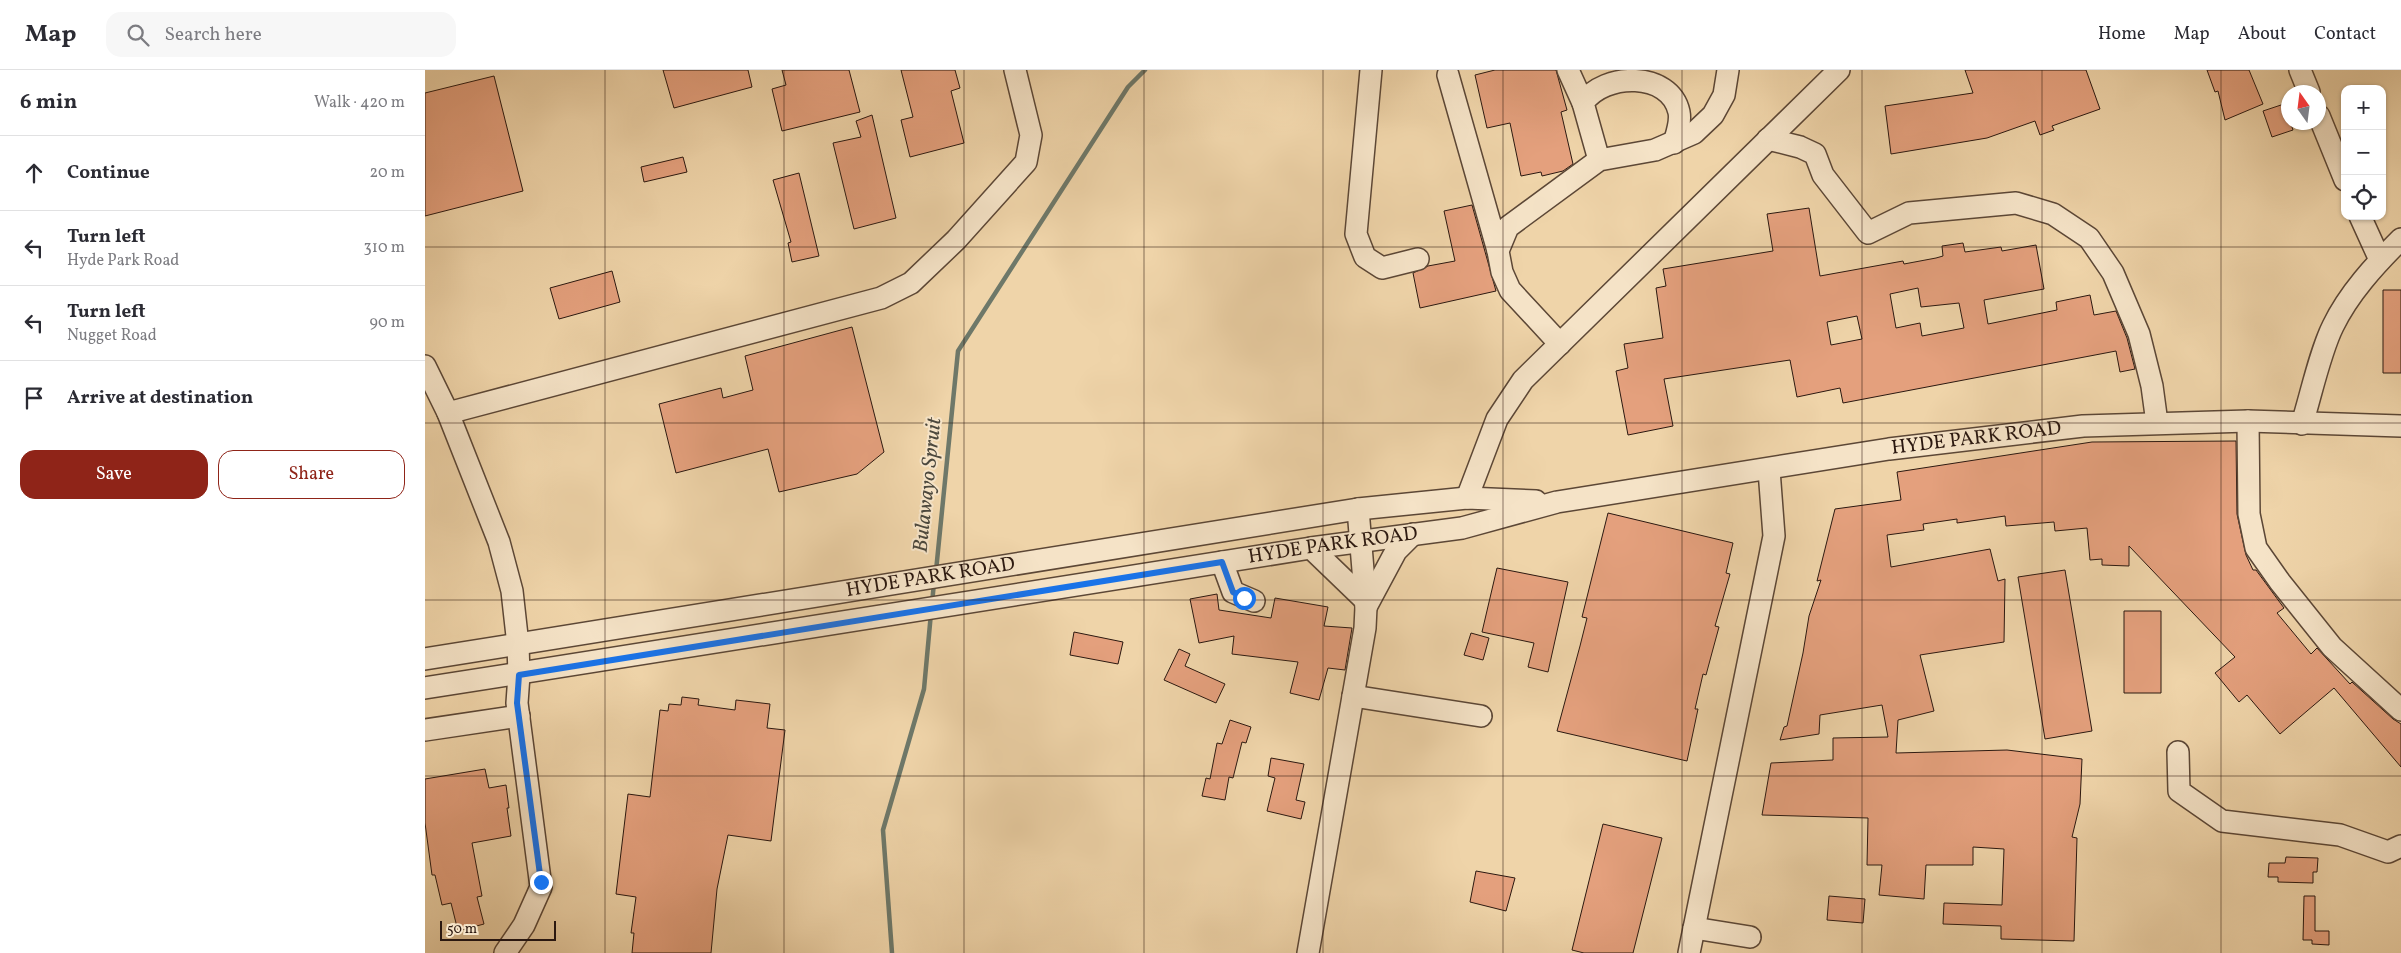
<!DOCTYPE html>
<html lang="en">
<head>
<meta charset="utf-8">
<style>
	:root { --surface:#fff; --page:#f7f7f7; --text:#2b2b33; --muted:#7c7c81; --line:#e1e1e2; --accent:#8f2418 }
	body { margin:0; font-family:Vollkorn,serif; background:var(--page); color:var(--text) }
	.controls { position:absolute; right:15px; top:15px; display:grid; overflow:hidden; border-radius:10px; box-shadow:0 1px 4px #0004 }
	.controls button { width:45px; height:45px; display:grid; place-items:center; padding:0; border:0; border-bottom:1px solid var(--line); background:var(--surface); color:var(--text); font:25px sans-serif }
	.compass { position:absolute; left:1856px; top:15px; width:45px; height:45px; border-radius:50%; background:var(--surface); box-shadow:0 1px 4px #0004; rotate:346deg }
	.scale { position:absolute; left:15px; bottom:12px; width:116px; box-sizing:border-box; padding-left:5px; border:2px solid #2b1810; border-top:0; font-size:14px; line-height:18px; white-space:nowrap; color:#2b1810; -webkit-text-stroke:4px #f5e3c7; paint-order:stroke }
	.stop { position:absolute; width:15px; height:15px; margin:-11px; border:4px solid #1a73e8; border-radius:50%; background:#fff }
	.stop.end { background:#1a73e8; border-color:#fff; box-shadow:0 1px 5px #0008 }
	.list { margin:0; padding:0; list-style:none }
	h2 { display:flex; justify-content:space-between; align-items:center; height:65px; margin:0; padding:0 20px; font-size:21px }
	h2 small { font-size:16px; font-weight:400; color:var(--muted) }
	.list li { display:grid; grid-template-columns:32px 1fr auto; gap:15px; align-items:center; box-sizing:border-box; height:75px; padding:0 20px; border-top:1px solid var(--line) }
	.list b { display:block; font-size:19px; white-space:nowrap }
	.list p { margin:0; font-size:16px; white-space:nowrap; color:var(--muted) }
	.list em { font-size:16px; font-style:normal; color:var(--muted) }
	.actions { display:flex; gap:10px; padding:15px 20px }
	.actions a { flex:1; padding:11px 0; border:1px solid var(--accent); border-radius:15px; text-align:center; font-size:18px; color:var(--accent) }
	.actions .main { background:var(--accent); color:#fff }
	.icon { flex:none; width:28px; height:28px; fill:none; stroke:currentColor; stroke-width:2; stroke-linecap:round; stroke-linejoin:round }
	.map { position:relative; flex:none; width:1976px; height:883px; overflow:hidden }
	header { display:flex; align-items:center; gap:30px; box-sizing:border-box; height:70px; padding:0 25px; background:var(--surface); border-bottom:1px solid var(--line) }
	header strong { font-size:24px }
	nav { display:flex; gap:28px; margin-inline-start:auto; font-size:18px }
	.search { width:350px; height:45px; background:var(--page); display:flex; align-items:center; gap:12px; box-sizing:border-box; padding:0 18px; border-radius:15px; color:var(--muted); font-size:19px }
	main { display:flex }
	aside { flex:1; background:var(--surface) }
	.map>svg:first-child { display:block }
	.lines { fill:none; stroke-linecap:round; stroke-linejoin:round }
	.stream { stroke:#6e7869; stroke-width:4.5 }
	.building { fill:#e4a07d; stroke:#2b1810; fill-rule:evenodd }
	.minor-casing { stroke:#5c4736; stroke-width:24 }
	.minor { stroke:#f5e3c7; stroke-width:21 }
	.route { stroke:#1a73e8; stroke-width:6 }
	.grid { fill:none; stroke:#2b1810; stroke-width:1; stroke-opacity:0.55 }
	.labels { text-anchor:middle; dominant-baseline:central; stroke-width:4; stroke-linejoin:round; paint-order:stroke }
	.street-label { font-size:20px; fill:#2b1810; stroke:#f5e3c7 }
	.water-label { font-size:21px; font-style:italic; fill:#4c483d; stroke:#f5e3c7 }
</style>
</head>
<body>
<header>
<strong>Map</strong>
<div class="search"><svg class="icon" aria-label="search" viewBox="0 0 24 24"><circle cx="10" cy="10" r="6"/><path d="M15 15l6 6"/></svg>Search here</div>
<nav><a>Home</a><a>Map</a><a>About</a><a>Contact</a></nav>
</header>
<main>
<aside>
<h2>6 min<small>Walk · 420 m</small></h2>
<ul class="list">
<li><svg class="icon" aria-label="ahead" viewBox="0 0 24 24"><path d="M12 20V5M6 11l6-6 6 6"/></svg><div><b>Continue</b></div><em>20 m</em></li>
<li><svg class="icon" aria-label="left" viewBox="0 0 24 24"><path d="M17 20v-9H6M10 6l-5 5 5 5"/></svg><div><b>Turn left</b><p>Hyde Park Road</p></div><em>310 m</em></li>
<li><svg class="icon" aria-label="left" viewBox="0 0 24 24"><path d="M17 20v-9H6M10 6l-5 5 5 5"/></svg><div><b>Turn left</b><p>Nugget Road</p></div><em>90 m</em></li>
<li><svg class="icon" aria-label="arrive" viewBox="0 0 24 24"><path d="M6 21V4h12l-3 4 3 4H6"/></svg><div><b>Arrive at destination</b></div></li>
</ul>
<div class="actions"><a class="main">Save</a><a>Share</a></div>
</aside>
<div class="map">
<svg width="1976" height="883" viewBox="0 0 1976 883">
	<rect width="100%" height="100%" fill="#efd4a9"/>
	<filter id="stains"><feTurbulence type="fractalNoise" baseFrequency=".004" numOctaves="4"/><feColorMatrix values="0 0 0 0 .2 0 0 0 0 .09 0 0 0 0 .02 0 0 0 .5 -.17"/></filter>
	<radialGradient id="worn" r=".72"><stop offset=".6" stop-color="#630" stop-opacity="0"/><stop offset="1" stop-color="#630" stop-opacity=".3"/></radialGradient>
	<g class="lines">
		<!-- stream -->
		<path class="stream" d="M511,501L533,281L703,17L720,0
			M507,533L509,513
			M467,883L458,760L499,619L506,543"/>
	</g>
	<!-- building -->
	<path class="building" d="M238,0H323L327,17L249,38Z
		M357,0H424L435,42L357,61L347,19L361,15Z
		M476,0H530L535,18L526,21L539,73L485,87L476,50L488,47Z
		M1070,0H1131L1142,40L1136,42L1148,94L1138,101L1117,106L1116,102L1096,106L1085,53L1062,58L1050,5Z
		M1540,0H1661L1675,39L1627,56L1629,60L1615,65L1610,51L1562,68L1466,84L1460,36L1548,23Z
		M1782,0H1824L1838,34L1800,50L1793,21L1790,22Z
		M69,6L98,121L0,146V23Z
		M1859,34L1868,60L1847,67L1838,41Z
		M447,45L471,148L429,159L408,73L436,67L431,51Z
		M258,87L262,102L219,112L216,97Z
		M374,103L394,186L367,192L363,173L366,172L348,110Z
		M1047,135L1071,221L995,238L988,203L1003,196L1030,191L1019,141Z
		M1384,138L1395,206L1478,191L1479,194L1511,188L1518,186L1517,176L1538,173L1540,182L1576,177L1577,181L1611,175L1619,219L1559,230L1563,254L1632,240L1631,232L1665,225L1669,245L1691,241L1702,268L1710,299L1695,302L1691,281L1418,333L1415,318L1372,327L1365,290L1239,309L1248,356L1203,365L1191,301L1203,298L1199,274L1238,268L1231,218L1241,216L1238,199L1348,181L1342,144ZM1493,218L1496,237L1534,233L1539,258L1497,266L1495,253L1471,258L1465,224ZM1432,246L1437,269L1406,275L1402,252Z
		M187,201L195,232L134,249L125,218Z
		M1958,220H1976V303H1958Z
		M427,257L459,382L432,404L354,422L343,379L251,403L234,334L296,318L298,328L328,320L320,286Z
		M1811,371L1812,444L1821,485L1828,500H1831L1859,538L1852,543L1886,584L1892,578L1925,614L1927,612L1968,649L1976,654V697L1909,618L1855,664L1822,625L1814,632L1790,603L1810,587L1704,476V496L1677,495V489L1665,490L1662,458L1630,461L1629,452L1581,456L1580,446L1532,453V449L1498,454L1499,460L1462,465L1466,497L1565,479L1573,511L1580,509L1579,572L1495,585L1509,641L1473,650L1471,683L1582,680L1657,689L1655,734L1647,767L1652,768L1649,871L1576,869V856L1518,854L1519,833L1577,835L1579,779L1548,777V795H1501L1499,829L1454,825L1457,795H1442L1443,748L1337,745L1346,693L1408,690V668L1463,667L1457,635L1395,645L1394,664L1355,670L1359,657L1362,656L1378,583L1384,546L1396,510L1392,511L1410,439L1476,430L1472,402L1667,372Z
		M1183,443L1308,473L1301,503L1305,504L1290,556L1294,557L1288,579L1281,605L1278,604L1270,639H1273L1262,691L1132,661L1155,576L1162,548L1157,547Z
		M1072,498L1143,512L1123,602L1103,597L1109,573L1057,562Z
		M1640,500L1667,661L1620,669L1593,507Z
		M792,524L794,540L846,548L850,528L903,537L899,556L927,558L920,600L903,598L894,630L865,623L873,592L807,584L809,566L774,573L765,529Z
		M1699,541H1736V623H1699Z
		M649,562L698,572L693,594L645,585Z
		M1046,563L1064,568L1058,590L1039,585Z
		M754,579L765,584L760,596L800,614L791,633L739,610Z
		M257,627L274,629L273,635L310,640L311,630L345,634L342,658L360,660L346,771L303,765L292,819L286,883H207L209,863H206L211,827L191,824L203,724L225,727L235,640L243,641L244,634L256,635Z
		M805,650L826,657L821,673L817,672L808,708L804,707L800,730L777,726L781,708L785,709L792,673L797,674Z
		M846,688L879,694L871,730L880,732L876,749L842,741L850,708L843,706Z
		M60,699L64,718L81,715L84,738H82L86,766L47,773L57,826L52,827L59,854L33,861L26,833L17,835L10,805H7L0,753V709Z
		M1178,754L1237,768L1208,883H1159L1147,880Z
		M1861,787L1893,788L1892,802H1888V813L1853,812V807H1843L1844,793H1860Z
		M1051,801L1090,808L1081,841L1045,832Z
		M1404,826L1440,829L1438,853L1402,850Z
		M1879,826H1890V861H1904V875L1887,874V870H1878Z"/>
	<g class="lines">
		<!-- minor casing -->
		<g class="minor-casing">
			<g id="minor">
				<path d="M946,0L931,164L940,187L957,198L993,189"/>
				<path d="M1143,0L1158,33"/>
				<path d="M1875,0L1884,22"/>
				<path d="M1023,5L1073,181"/>
				<path d="M1894,46L1920,110"/>
				<path d="M1343,69L1375,77L1390,84L1398,105L1443,163L1484,143L1591,133L1628,144L1664,168L1688,203L1714,264L1727,316L1732,353"/>
				<path d="M1174,90L1158,33C1179,2 1245,1 1254,42C1256,52 1252,63 1249,73"/>
				<path d="M1935,146L1955,190"/>
				<path d="M1135,274L1085,220L1077,202L1073,181L1083,157L1174,90L1230,80L1269,63L1288,45L1299,25L1303,0"/>
				<path d="M0,296L23,343L74,472L87,521L93,575L94,605L92,633L116,817L99,855L80,883"/>
				<path d="M23,343L456,228L486,213L531,170L601,92L606,65L590,0"/>
				<path d="M1823,351L1824,444L1831,478L1855,512L1907,577L1976,640"/>
				<path d="M1877,354C1886,325 1895,282 1908,256C1924,223 1950,195 1976,169"/>
				<path d="M1042,428L1072,349L1098,310L1414,0"/>
				<path d="M886,478L940,530"/>
				<path d="M797,492L808,522L829,531"/>
				<path d="M941,537L971,481L988,464"/>
				<path id="s1" d="M0,589L933,439L1042,428L1111,431"/>
				<path id="s2" d="M0,618L886,478L1037,458L1132,432L1464,379L1658,356L1823,351L1976,356"/>
				<path d="M928,626L1056,646"/>
				<path d="M0,660L94,646"/>
				<path d="M1753,682L1754,721L1797,751L1915,765L1963,782L1976,776"/>
				<path d="M1269,858L1325,867"/>
				<path d="M883,883L940,558L941,537L933,439"/>
				<path d="M1264,883L1349,466L1344,400"/>
			</g>
		</g>
		<!-- minor -->
		<use href="#minor" class="minor"/>
	</g>
	<g class="lines">
		<!-- route -->
		<path class="route" d="M116,812L92,633L94,605L797,492L808,522L819,528"/>
	</g>
	<!-- grid -->
	<path class="grid" d="M180,0V883M359,0V883M539,0V883M719,0V883M898,0V883M1078,0V883M1257,0V883M1437,0V883M1617,0V883M1796,0V883M0,177H1976M0,353H1976M0,530H1976M0,706H1976"/>
	<g class="labels">
		<!-- street labels -->
		<g class="street-label">
			<text stroke="none"><textPath href="#s2" startOffset="1572">HYDE PARK ROAD</textPath></text>
			<text stroke="none"><textPath href="#s2" startOffset="919">HYDE PARK ROAD</textPath></text>
			<text stroke="none"><textPath href="#s1" startOffset="512">HYDE PARK ROAD</textPath></text>
		</g>
		<!-- water labels -->
		<g class="water-label">
			<text transform="translate(503 415) rotate(-84)">Bulawayo Spruit</text>
		</g>
	</g>
	<rect width="100%" height="100%" filter="url(#stains)"/>
	<rect width="100%" height="100%" fill="url(#worn)"/>
</svg>
<div class="controls">
<button>+</button>
<button>−</button>
<button><svg class="icon" aria-label="locate" viewBox="0 0 24 24"><circle cx="12" cy="12" r="6"/><path d="M12 2v4M12 18v4M2 12h4M18 12h4"/></svg></button>
</div>
<svg class="compass" viewBox="-18 -18 36 36"><path d="M0-13l5 13h-10z" fill="#e53935"/><path d="M0 13l5-13h-10z" fill="#7c7c81"/></svg>
<div class="scale">50 m</div>
<div class="stop" style="left:819px;top:528px"></div>
<div class="stop end" style="left:116px;top:812px"></div>
</div>
</main>
</body>
</html>
